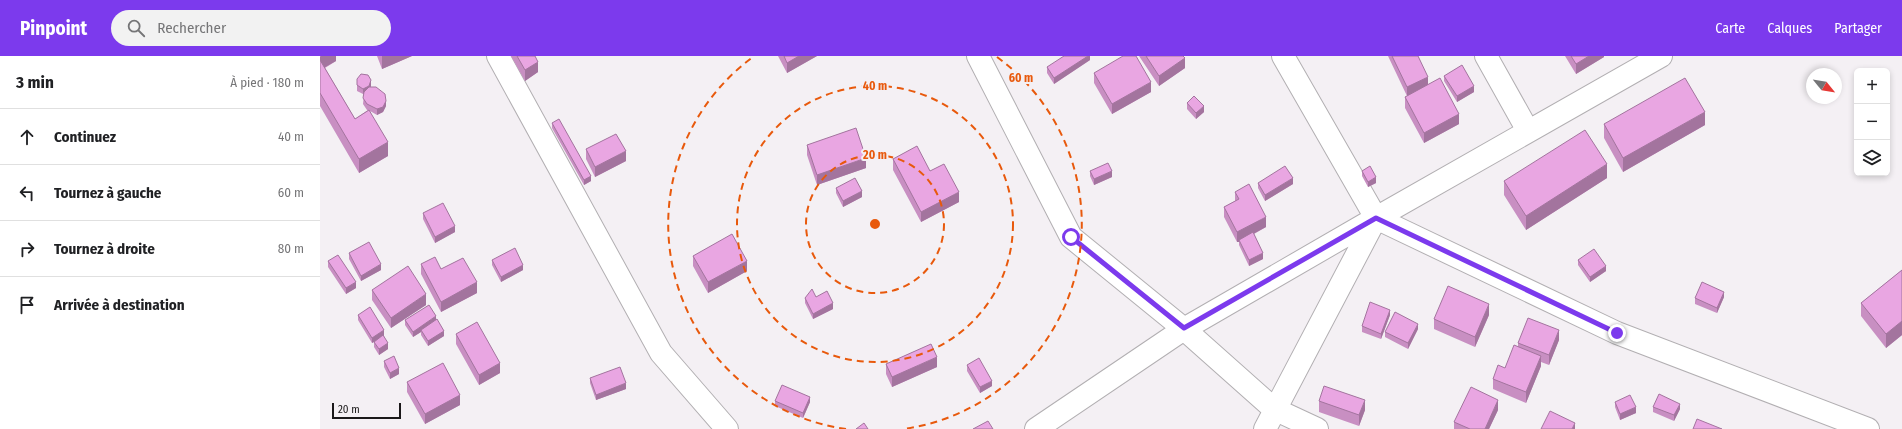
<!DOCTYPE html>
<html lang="fr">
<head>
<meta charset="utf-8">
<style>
	:root { --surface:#fff; --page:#f2f2f2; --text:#202124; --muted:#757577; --line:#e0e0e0; --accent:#7c3aed }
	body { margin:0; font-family:"Fira Sans Condensed",sans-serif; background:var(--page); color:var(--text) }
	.controls { position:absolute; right:12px; top:12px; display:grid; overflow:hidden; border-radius:6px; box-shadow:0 2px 6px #0003 }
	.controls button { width:36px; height:36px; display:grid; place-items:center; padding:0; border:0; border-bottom:1px solid var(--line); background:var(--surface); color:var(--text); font:20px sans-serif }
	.compass { position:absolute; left:1486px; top:12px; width:36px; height:36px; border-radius:50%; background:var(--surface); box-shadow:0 2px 6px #0003; rotate:120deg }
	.scale { position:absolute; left:12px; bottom:10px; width:69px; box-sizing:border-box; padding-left:4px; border:2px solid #1a1819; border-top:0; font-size:11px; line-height:14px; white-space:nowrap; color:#1a1819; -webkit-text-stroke:3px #f4f0f4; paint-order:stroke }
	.stop { position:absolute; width:12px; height:12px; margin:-9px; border:3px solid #7c3aed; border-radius:50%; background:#fff }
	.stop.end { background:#7c3aed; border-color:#fff; box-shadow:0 1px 4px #0008 }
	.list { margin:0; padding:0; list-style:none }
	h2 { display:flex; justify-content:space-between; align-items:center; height:52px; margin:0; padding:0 16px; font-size:17px }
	h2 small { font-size:13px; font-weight:400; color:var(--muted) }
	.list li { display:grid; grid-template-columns:26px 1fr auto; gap:12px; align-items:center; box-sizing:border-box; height:56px; padding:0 16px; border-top:1px solid var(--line) }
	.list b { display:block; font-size:15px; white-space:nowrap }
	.list em { font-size:13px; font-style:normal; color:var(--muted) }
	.icon { flex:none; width:22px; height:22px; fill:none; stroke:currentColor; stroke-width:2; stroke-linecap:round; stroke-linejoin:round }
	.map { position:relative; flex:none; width:1582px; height:373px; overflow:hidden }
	header { display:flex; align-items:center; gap:24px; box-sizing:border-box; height:56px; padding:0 20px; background:var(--accent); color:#fff }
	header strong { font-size:19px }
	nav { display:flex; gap:22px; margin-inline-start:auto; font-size:14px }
	.search { width:280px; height:36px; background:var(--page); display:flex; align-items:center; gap:10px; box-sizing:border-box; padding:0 14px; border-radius:22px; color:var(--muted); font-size:15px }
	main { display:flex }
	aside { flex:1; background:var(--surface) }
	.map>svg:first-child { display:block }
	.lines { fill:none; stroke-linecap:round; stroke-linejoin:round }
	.street-casing { stroke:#b2afb2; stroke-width:24 }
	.street { stroke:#fff; stroke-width:22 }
	.wall { fill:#c88fc2 }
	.shaded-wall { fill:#a3749e }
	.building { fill:#e9a6e2; stroke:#a3749e }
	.route { stroke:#7c3aed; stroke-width:5 }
	.ring { fill:none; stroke:#e8590c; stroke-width:2; stroke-dasharray:7 5 }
	.centre { fill:#e8590c; stroke:#f4f0f4; stroke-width:2 }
	.ring-label { font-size:12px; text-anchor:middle; font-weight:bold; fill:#e8590c; stroke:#f4f0f4; stroke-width:4; stroke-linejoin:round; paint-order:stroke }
</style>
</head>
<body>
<header>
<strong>Pinpoint</strong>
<div class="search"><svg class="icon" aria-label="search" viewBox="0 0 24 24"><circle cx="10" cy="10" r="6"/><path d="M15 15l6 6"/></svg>Rechercher</div>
<nav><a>Carte</a><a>Calques</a><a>Partager</a></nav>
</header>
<main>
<aside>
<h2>3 min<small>À pied · 180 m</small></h2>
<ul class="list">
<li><svg class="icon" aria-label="ahead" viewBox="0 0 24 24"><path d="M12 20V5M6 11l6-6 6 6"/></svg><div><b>Continuez</b></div><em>40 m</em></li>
<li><svg class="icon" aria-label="left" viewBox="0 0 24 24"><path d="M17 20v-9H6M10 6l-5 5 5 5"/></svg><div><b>Tournez à gauche</b></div><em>60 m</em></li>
<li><svg class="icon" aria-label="right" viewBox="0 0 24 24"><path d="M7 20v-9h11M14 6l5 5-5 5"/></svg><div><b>Tournez à droite</b></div><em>80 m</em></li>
<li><svg class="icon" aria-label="arrive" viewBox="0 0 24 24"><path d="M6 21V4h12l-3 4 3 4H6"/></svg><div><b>Arrivée à destination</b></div></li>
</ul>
</aside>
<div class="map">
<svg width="1582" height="373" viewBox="0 0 1582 373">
	<rect width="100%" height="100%" fill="#f4f0f4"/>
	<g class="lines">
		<!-- street casing -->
		<g class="street-casing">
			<path id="street" d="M178,0L341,297L407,373
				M658,0L751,181L864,273L954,353L997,373
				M963,0L1056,162L1297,277L1548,373
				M1166,0L1208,75
				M716,373L864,273L1056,162
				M945,373L1056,162L1341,0"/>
		</g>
		<!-- street -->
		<use href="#street" class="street"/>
	</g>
	<!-- wall -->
	<path class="wall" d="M0,0H16V5L5,12L35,63L48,54H47L43,48L44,38H43L37,35V23L51,30V31L66,50L63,56L57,59L50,55L68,100L39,117L0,50Z
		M57,0H92L62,13Z
		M191,0H215L218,16L205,25Z
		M458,0H497L467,17Z
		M770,0V4L734,28L727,17V11Z
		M819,0H863L865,12L839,30Z
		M1068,0H1098L1108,28L1139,68L1104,87L1085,52V41L1087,40Z
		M1245,0H1284V1L1256,18Z
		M774,17L831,36L792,58L774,27Z
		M1124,20L1154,36L1137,46L1124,25Z
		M867,47L884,56L876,63L867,53Z
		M232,67L271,125L264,129L232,72Z
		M1284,68L1385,69L1303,116L1284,82Z
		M487,89L546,112L497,129L487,99Z
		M266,93L306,105L275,121L266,103Z
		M573,103L610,115L639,146L601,166L573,114Z
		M770,115L792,121L774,129L770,120Z
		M1042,115L1056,127L1048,131L1042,120Z
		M1287,122L1206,174L1184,139V125Z
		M938,127L973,128L945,145L938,132Z
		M516,132L542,141L523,151L516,137Z
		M915,136L946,171L934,178L943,203L929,210L919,189V186H917L904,161V151L915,145Z
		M103,157L135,176L115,187L103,163Z
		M29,197L61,214L41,225L29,203Z
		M373,200L427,215L388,237L373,210Z
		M172,204L203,214L181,226L172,209Z
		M1258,204L1286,215L1270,226L1258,209Z
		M8,205L36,232L26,238L8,211Z
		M101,208L121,213L157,237L121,256L101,218Z
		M1582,214V279L1566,292L1541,260V247Z
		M52,234L106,249L71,272L52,244Z
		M496,241L513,253L493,263L485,247V242Z
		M1404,241L1397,257L1375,248V242Z
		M38,259L64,280L68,293L59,299L54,291V286L52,287L38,264Z
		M1070,259L1061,283L1042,276V270Z
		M1169,259L1155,291L1114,273V263Z
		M85,264H116L124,280L108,290L101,279V276L93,281L85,269Z
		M1098,273L1088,293L1065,281V276Z
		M136,278L180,317L159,329L136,288Z
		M1239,284L1229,309L1221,306V310L1206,347L1173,333V323L1185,312L1198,290V287Z
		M64,305L79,318L70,323L64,311Z
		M566,308L617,311L572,331L566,318Z
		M647,309L672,330L660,337L647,315Z
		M270,322L306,333L276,344L270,327Z
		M87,326L140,349L105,368L87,336Z
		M455,345L490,346L483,362L455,350Z
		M999,345L1045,354L1039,370L999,356Z
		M1295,346L1316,357L1300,364L1295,351Z
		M1333,351L1360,353L1354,365L1333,356Z
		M1178,354L1169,373H1134V366Z"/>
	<!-- shaded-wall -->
	<path class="shaded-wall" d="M1,0H16V5L0,14V1Z
		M62,0H92L62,13Z
		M479,0H497L467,17V7Z
		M768,0H770V4L734,28V22Z
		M1269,0H1284V1L1256,18V8Z
		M865,2V12L839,30V20Z
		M218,6V16L205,25V14Z
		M1108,21V32L1087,42V31Z
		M51,24V30L49,36L43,38V33Z
		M831,26V36L792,58V48Z
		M1154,30V36L1137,46V40Z
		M66,45V50L63,56L57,59V53Z
		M884,50V56L876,63V57Z
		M1385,56V69L1303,116V102Z
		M1139,58V68L1104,87V77Z
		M68,86V100L39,117V103Z
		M306,95V105L275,121V111Z
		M546,102V112L497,129V119Z
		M1287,108V122L1206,174V160Z
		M792,115V121L774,129V123Z
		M271,120V125L264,129V124Z
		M1056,121V127L1048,131V126Z
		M973,122V128L945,145V139Z
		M542,135V141L523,151V145Z
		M639,136V146L601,166V156Z
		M946,161V171L920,185L919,184V186H917V176Z
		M135,170V176L115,187V181Z
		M943,197V203L929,210V204Z
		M427,205V215L388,237V226Z
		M61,208V214L41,225V220Z
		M203,209V214L181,226V221Z
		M1286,210V215L1270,226V221Z
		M36,226V232L26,238V232Z
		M157,226V237L121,256V246Z
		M1404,236V241L1397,257V252Z
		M106,238V249L71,272V262Z
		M513,247V253L493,263V258Z
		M1169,248V259L1155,291V281Z
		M1070,254V259L1061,283V278Z
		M116,260V266L101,274V276L93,281V276Z
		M1582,265V279L1566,292V278Z
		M1098,268V273L1088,293V287Z
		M64,274V280L52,287V282Z
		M1239,274V284L1229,309V299Z
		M124,275V280L108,290V285Z
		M68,287V293L59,299V293Z
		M1221,300V310L1206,347V336Z
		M617,301V311L572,331V321Z
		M180,307V317L159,329V319Z
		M79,312V318L70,323V317Z
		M672,325V330L660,337V331Z
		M306,327V333L276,344V339Z
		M140,339V349L105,368V358Z
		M490,341V346L483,362V357Z
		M1045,344V354L1039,370V359Z
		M1178,344V354L1169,373H1165Z
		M1360,348V353L1354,365V359Z
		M1316,351V357L1300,364V358Z
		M1255,367V373H1252Z"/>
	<!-- building -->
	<path class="building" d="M197,0H215L218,6L205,14Z
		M464,0H479L467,7Z
		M744,0H768L734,22L727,11Z
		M803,0H816L831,26L792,48L774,17Z
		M826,0H863L865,2L839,20Z
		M1072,0H1098L1108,21L1087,31Z
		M1251,0H1269L1256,8Z
		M0,4L35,63L49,54L68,86L39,103L0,37Z
		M1142,9L1154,30L1137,40L1124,20Z
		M41,18L48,19L51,24L49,30L43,33L37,29V23Z
		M1120,22L1139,58L1104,77L1085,41Z
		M1365,22L1385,56L1303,102L1284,68Z
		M49,31H56L65,38L66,45L63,51L57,53L47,48L43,42L44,36Z
		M874,40L884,50L876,57L867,47Z
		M239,63L271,120L264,124L232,67Z
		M536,72L546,102L497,119L487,89Z
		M1265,74L1287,108L1206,160L1184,125Z
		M296,78L306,95L275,111L266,93Z
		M597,90L610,115L624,108L639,136L601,156L573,103Z
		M788,107L792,115L774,123L770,115Z
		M965,110L973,122L945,139L938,127Z
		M1050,110L1056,121L1048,126L1042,115Z
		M535,122L542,135L523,145L516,132Z
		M929,128L946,161L917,176L904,151L919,143L915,136Z
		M123,147L135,170L115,181L103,157Z
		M933,176L943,197L929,204L919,184Z
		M412,178L427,205L388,226L373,200Z
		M49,186L61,208L41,220L29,197Z
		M195,192L203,209L181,221L172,204Z
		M1274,193L1286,210L1270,221L1258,204Z
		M18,199L36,226L26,232L8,205Z
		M115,201L121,213L143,202L157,226L121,246L101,208Z
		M88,210L106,238L71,262L52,234Z
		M1582,214V265L1566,278L1541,247Z
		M1382,226L1404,236L1397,252L1375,242Z
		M1128,230L1169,248L1155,281L1114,263Z
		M492,233L496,241L507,235L513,247L493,258L485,242Z
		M1050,246L1070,254L1061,278L1042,270Z
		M109,249L116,260L93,276L85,264Z
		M50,251L64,274L52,282L38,259Z
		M1075,256L1098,268L1088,287L1065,276Z
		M1208,262L1239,274L1229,299L1198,287Z
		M117,263L124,275L108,285L101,274Z
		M157,266L180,307L159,319L136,278Z
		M63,279L68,287L59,293L54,286Z
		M611,288L617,301L572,321L566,308Z
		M1194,289L1221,300L1206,336L1173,323L1178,309L1185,312Z
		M74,300L79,312L70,317L64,305Z
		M659,302L672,325L660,331L647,309Z
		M123,307L140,339L105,358L87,326Z
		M300,311L306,327L276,339L270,322Z
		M462,329L490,341L483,357L455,345Z
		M1004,330L1045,344L1039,359L999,345Z
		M1151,331L1178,344L1165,373H1150L1134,366Z
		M1339,338L1360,348L1354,359L1333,351Z
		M1310,339L1316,351L1300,358L1295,346Z
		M1230,355L1255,367L1252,373H1221Z
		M1377,363L1402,373H1373Z
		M668,365L673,373H653Z
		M544,367L548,373H536Z"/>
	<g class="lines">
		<!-- route -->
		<path class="route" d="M751,181L864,272L1056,162L1297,277"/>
	</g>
	<!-- distance rings -->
	<g class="ring">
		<circle cx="555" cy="168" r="69"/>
		<circle cx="555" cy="168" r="138"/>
		<path d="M526 373A207 207 0 0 1 433 1M677 1A207 207 0 0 1 584 373"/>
	</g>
	<circle cx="555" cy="168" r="6" class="centre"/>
	<g class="ring-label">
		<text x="701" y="26">60 m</text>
		<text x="555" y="34">40 m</text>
		<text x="555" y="103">20 m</text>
	</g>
</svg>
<div class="controls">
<button>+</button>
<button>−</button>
<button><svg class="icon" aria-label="layers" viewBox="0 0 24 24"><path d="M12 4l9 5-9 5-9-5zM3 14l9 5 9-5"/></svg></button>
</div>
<svg class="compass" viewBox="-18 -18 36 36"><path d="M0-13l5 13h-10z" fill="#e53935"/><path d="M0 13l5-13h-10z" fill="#757577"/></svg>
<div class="scale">20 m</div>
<div class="stop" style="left:751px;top:181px"></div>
<div class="stop end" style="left:1297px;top:277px"></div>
</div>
</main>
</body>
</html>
